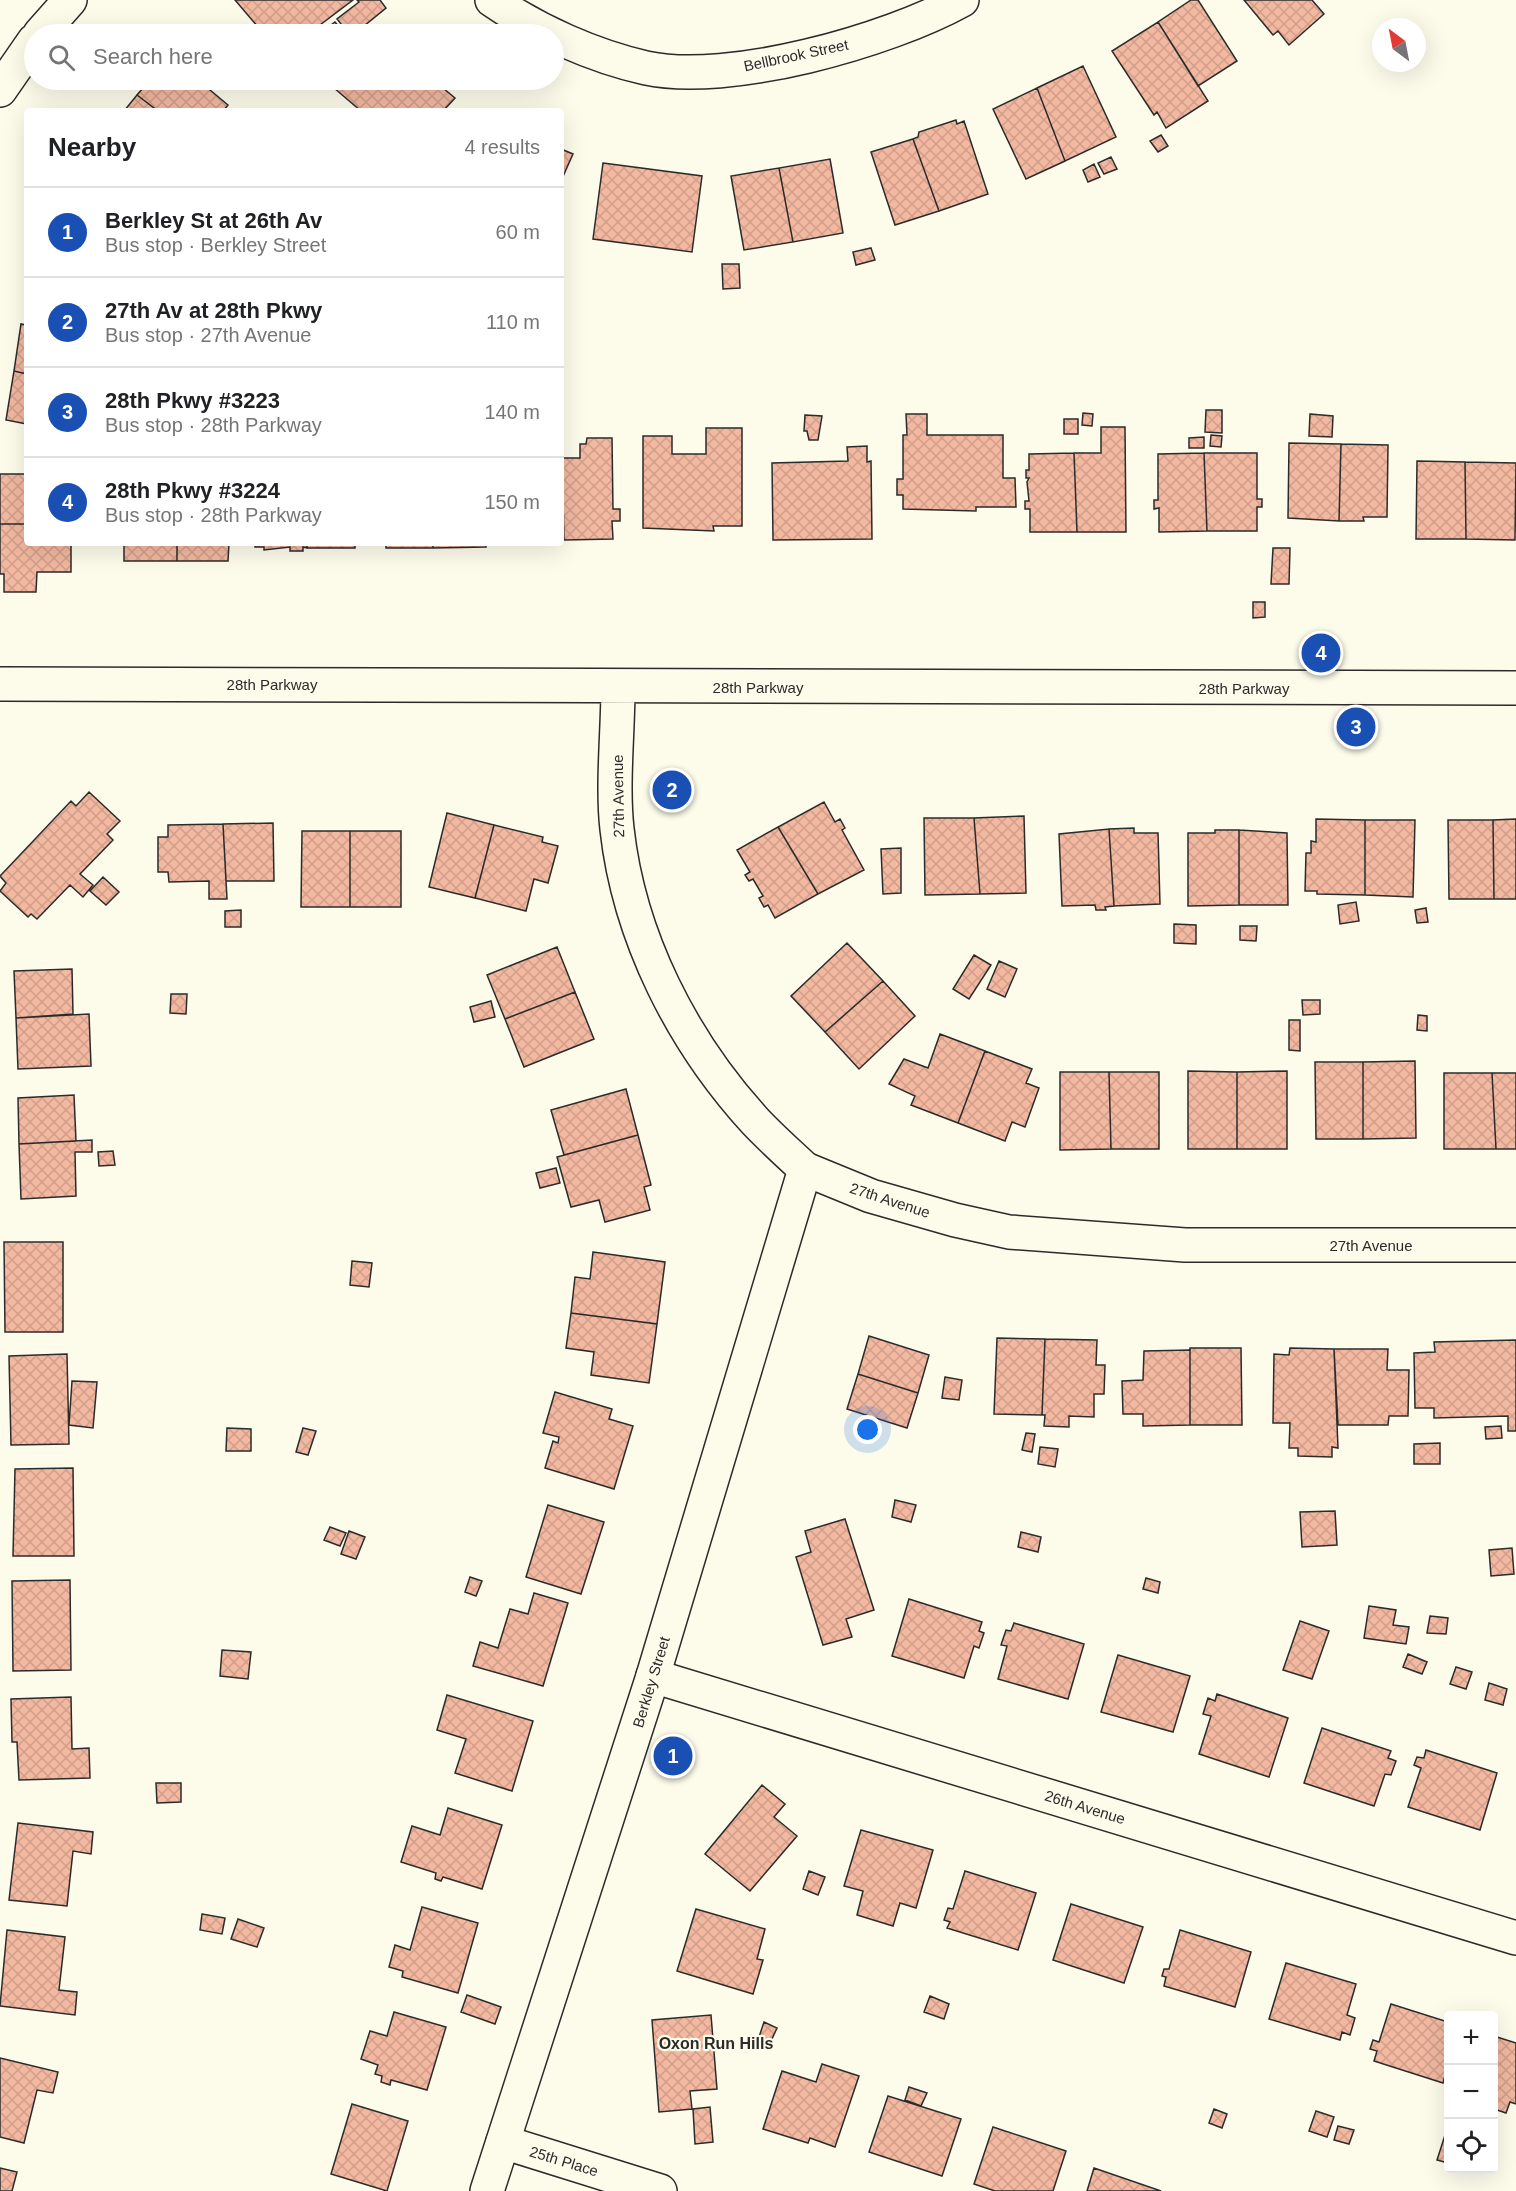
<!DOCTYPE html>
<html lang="en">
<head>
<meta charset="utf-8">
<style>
	:root { --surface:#fff; --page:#f2f2f2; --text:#202124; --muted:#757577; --line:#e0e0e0; --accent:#ea580c }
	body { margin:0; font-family:Arial,sans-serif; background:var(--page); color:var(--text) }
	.controls { position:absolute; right:18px; bottom:18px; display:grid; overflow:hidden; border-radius:6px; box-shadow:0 6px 24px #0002 }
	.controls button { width:54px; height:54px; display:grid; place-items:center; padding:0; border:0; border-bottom:2px solid var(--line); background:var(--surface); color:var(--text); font:30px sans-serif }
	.compass { position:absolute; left:1372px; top:18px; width:54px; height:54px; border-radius:50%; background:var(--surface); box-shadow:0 6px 24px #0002; rotate:328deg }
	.you { position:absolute; left:868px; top:1430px; width:21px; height:21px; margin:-15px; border:4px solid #fff; border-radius:50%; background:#1a73e8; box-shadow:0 0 0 9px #1a73e833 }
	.badge { display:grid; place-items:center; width:39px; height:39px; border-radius:50%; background:var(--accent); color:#fff; font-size:20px; font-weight:700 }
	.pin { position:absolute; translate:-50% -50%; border:3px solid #fff; box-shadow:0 2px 6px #0006 }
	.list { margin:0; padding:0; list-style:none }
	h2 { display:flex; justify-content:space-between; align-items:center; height:78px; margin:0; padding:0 24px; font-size:26px }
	h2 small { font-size:20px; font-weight:400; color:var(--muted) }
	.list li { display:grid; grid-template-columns:39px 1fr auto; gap:18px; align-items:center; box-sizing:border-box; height:90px; padding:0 24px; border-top:2px solid var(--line) }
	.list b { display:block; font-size:22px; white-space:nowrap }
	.list p { margin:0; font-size:20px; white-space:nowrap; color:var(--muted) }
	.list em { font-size:20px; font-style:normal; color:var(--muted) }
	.icon { flex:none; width:33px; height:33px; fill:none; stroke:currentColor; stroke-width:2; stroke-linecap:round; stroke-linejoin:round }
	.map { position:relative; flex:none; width:1516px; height:2191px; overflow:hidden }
	.search { position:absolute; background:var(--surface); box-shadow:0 6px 24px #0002; left:24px; top:24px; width:540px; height:66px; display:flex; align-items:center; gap:15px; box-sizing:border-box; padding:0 21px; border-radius:33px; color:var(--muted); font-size:22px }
	.panel { position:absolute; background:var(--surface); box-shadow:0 6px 24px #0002; left:24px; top:108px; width:540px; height:438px; border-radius:6px }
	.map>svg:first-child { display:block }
	.building { fill:url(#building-cross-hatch); stroke:#2b2b2b; stroke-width:1.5 }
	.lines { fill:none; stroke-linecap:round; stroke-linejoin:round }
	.minor-casing { stroke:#2b2b2b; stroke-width:36 }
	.tertiary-casing { stroke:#2b2b2b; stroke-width:36 }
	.minor { stroke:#fdfbea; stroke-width:33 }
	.tertiary { stroke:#fdfbea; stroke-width:33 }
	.labels { text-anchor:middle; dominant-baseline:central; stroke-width:4.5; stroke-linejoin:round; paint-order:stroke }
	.street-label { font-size:15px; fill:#2b2b2b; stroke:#fdfbea }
	.neighbourhood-label { font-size:16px; font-weight:bold; fill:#2b2b2b; stroke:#fdfbea }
</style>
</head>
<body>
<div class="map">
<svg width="1516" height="2191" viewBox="0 0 1516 2191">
	<defs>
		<pattern id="building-cross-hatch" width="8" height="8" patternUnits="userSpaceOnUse" patternTransform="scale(1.5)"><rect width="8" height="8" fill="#f2b8a0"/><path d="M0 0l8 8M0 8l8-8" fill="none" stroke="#d09e8a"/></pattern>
	</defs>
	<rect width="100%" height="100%" fill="#fdfbea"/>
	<!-- building -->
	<path class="building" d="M235,0H353L320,25L323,34H264Z
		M357,0H380L386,8L354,34H349L337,19L359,2Z
		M1191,0H1198L1237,61L1198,86L1158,22Z
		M1244,0H1312L1324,14L1289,45L1278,31L1273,35Z
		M335,22L345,34H326L323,31Z
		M1158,22L1208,101L1166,128L1157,112L1154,115L1112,51Z
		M1083,66L1116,137L1065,161L1037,88Z
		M150,80H198L228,105L223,111H158L137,95Z
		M341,80H440L437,83L455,98L443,111H361L334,88Z
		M1037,88L1065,161L1026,179L993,109Z
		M137,95L158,111H124Z
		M956,120L957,124L964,121L988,194L939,211L913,139L918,137L919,132Z
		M1161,135L1168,146L1158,152L1150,141Z
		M913,139L939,211L895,225L871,152Z
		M561,149L573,154L561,181Z
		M1111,157L1117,169L1104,174L1098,163Z
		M830,159L843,233L793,242L779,168Z
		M603,163L702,176L692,252L593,239Z
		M1094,164L1100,177L1088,182L1083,170Z
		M779,168L793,242L744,250L731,176Z
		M871,248L875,260L856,265L853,252Z
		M722,264H739L740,288L723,289Z
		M27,321V374L14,371L21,324L26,325Z
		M14,371L27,374V424L6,420Z
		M1206,410H1222V433L1205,432Z
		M1083,413L1093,414L1092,426L1082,425Z
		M906,414H927V435H1003V478H1015L1016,507H976V511L903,509V495H897V479H903V435H907Z
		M1310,414L1333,416L1332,437L1309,436Z
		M805,415L822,416L818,440H809L807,431H804Z
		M1064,419H1078V434H1064Z
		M1101,427H1125L1126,532H1077L1074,453H1101Z
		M706,428H742V526H713L714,531L643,528V436H672V454H706Z
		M1211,435L1222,436L1221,447L1210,446Z
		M1204,437V448H1189V438Z
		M587,438H612L613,509H620V521H612L613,539L564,540L562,458H580V444H586Z
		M1289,443L1341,444L1339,521L1288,518Z
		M1341,444L1388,445L1387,517H1363L1364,521H1339Z
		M867,446V462L871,461L872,539L773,540L772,463L848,461L847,447Z
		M1074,453L1077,532H1030V509H1025V501H1029L1027,482L1029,478H1026V470H1029V454Z
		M1204,453L1207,531L1159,532V508L1154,509V500H1158V454Z
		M1204,453H1257V499H1262V507H1257V531H1207Z
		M1417,461L1465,462L1466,539H1416Z
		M1465,462L1516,463L1515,540L1466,539Z
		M561,463H562L564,540H561Z
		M0,474H27V524H0Z
		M0,524H27V543H71V572H37L36,592H4V574H0Z
		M124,543H177V561H124Z
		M177,543H229L228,561H177Z
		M255,543H307V548L303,547V551H290V547L264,550V547H255Z
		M307,543H355V548H307Z
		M386,543H433V548H386Z
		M433,543H486V547L433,548Z
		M1273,548H1290L1289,584H1271Z
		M1253,602H1265V617L1253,618Z
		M89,792L120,821L107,834L113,840L80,874L93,885L83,897L70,885L37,919L31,914L28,917L0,891L6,883L0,876L71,801L76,806Z
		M824,802L835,822L840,819L845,828L842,830L864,870L818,894L778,827Z
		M447,813L494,825L475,898L429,887Z
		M1024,816L1026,893L980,894L974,818Z
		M924,818H974L980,894L925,895Z
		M1316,819L1365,820V895L1317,894V891H1305L1306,853H1311V841L1316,842Z
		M1516,819V899H1494L1493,820Z
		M1365,820H1415L1413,897L1365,895Z
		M1448,820H1493L1494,899H1449Z
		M273,823L274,881H226L223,824Z
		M223,824L227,899H209V881L169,882L168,872H158V837H168V825Z
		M494,825L543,837L542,842L558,846L548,883L534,879L526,911L475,898Z
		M778,827L818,894L775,918L768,905L764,907L759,898L763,896L753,879L749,881L745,875L750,872L737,850Z
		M1134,828V833H1158L1160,904L1114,906L1109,829Z
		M1109,829L1114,906L1105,907L1106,910H1096L1095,905L1062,906L1059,834Z
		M1215,830H1239V905L1188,906V833H1215Z
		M1239,830L1287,833L1288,905H1239Z
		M302,831H350V907H301Z
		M350,831H401V907H350Z
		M901,848V893L883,894L881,849Z
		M103,877L119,892L106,905L90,891Z
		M1356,902L1359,921L1340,924L1338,905Z
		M1426,908L1428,922L1417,923L1415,910Z
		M241,910V927H225V911Z
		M1174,924L1196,925V944L1174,943Z
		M1240,926H1257L1256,941L1240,940Z
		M847,943L883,981L825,1032L791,996Z
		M557,947L575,992L505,1019L487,975Z
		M974,955L991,965L969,999L953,989Z
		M999,961L1017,969L1005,997L987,989Z
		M72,969L73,1014L16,1018L14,971Z
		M883,981L915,1016L859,1069L825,1032Z
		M575,992L594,1039L524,1067L505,1019Z
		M171,994H187L186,1014L170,1013Z
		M1302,1000H1320V1014L1303,1015Z
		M491,1001L495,1017L474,1022L470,1007Z
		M89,1014L91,1066L18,1069L16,1018Z
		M1418,1015L1427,1016V1031L1417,1030Z
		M1289,1020H1300V1051L1289,1050Z
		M940,1034L985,1051L958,1123L911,1105L915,1096L889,1084L904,1059L928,1068Z
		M985,1051L1032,1069L1026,1083L1039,1088L1025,1127L1012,1122L1005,1141L958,1123Z
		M1415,1061L1416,1138L1363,1139V1062Z
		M1315,1062H1363V1139H1316Z
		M1188,1071L1237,1072V1149H1188Z
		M1287,1071V1149H1237V1072Z
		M1060,1072H1109L1111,1149L1060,1150Z
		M1109,1072H1159V1149H1111Z
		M1444,1073H1492L1496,1149H1444Z
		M1492,1073H1516V1149H1496Z
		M626,1089L638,1135L564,1155L551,1110Z
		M74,1095L76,1141L19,1144L18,1098Z
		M638,1135L651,1185L644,1187L650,1210L605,1222L599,1200L571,1207L557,1157Z
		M92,1140V1152H75L76,1196L21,1199L19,1144Z
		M113,1151L115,1165L99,1166L98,1152Z
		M556,1168L560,1183L540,1188L536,1173Z
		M4,1242H63V1332H5Z
		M593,1252L665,1262L657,1324L571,1313L575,1277L590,1279Z
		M352,1261L372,1263L369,1287L350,1285Z
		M571,1313L657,1324L649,1383L591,1375L594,1352L566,1348Z
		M869,1336L929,1355L918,1393L858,1374Z
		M997,1338L1045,1339L1042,1415L994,1414Z
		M1045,1339L1097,1340L1096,1365H1105L1104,1394H1094V1417L1069,1416V1427L1044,1426L1045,1415H1042Z
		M1516,1340V1431H1508V1416L1434,1418V1408H1415L1414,1353L1435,1352L1434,1342Z
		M1190,1348H1241L1242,1425H1190Z
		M1290,1348L1334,1349L1338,1448L1332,1447V1457L1298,1456V1448H1289L1290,1423H1273L1274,1354L1289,1355Z
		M1334,1349H1388L1387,1370H1409L1408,1416H1389L1388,1425H1338Z
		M1190,1350V1425L1143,1426V1414H1123L1122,1381L1143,1380L1144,1351Z
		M67,1354L69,1444L11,1445L9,1356Z
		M858,1374L918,1393L907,1428L847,1409Z
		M945,1377L962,1380L959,1400L942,1398Z
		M72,1381L97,1382L93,1428L69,1425Z
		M555,1392L612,1409L609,1419L633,1426L614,1489L545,1468L553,1441L558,1443L559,1437L543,1433Z
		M1501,1426L1502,1438L1486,1439L1485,1427Z
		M227,1428L251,1429V1451H226Z
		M303,1428L316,1431L308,1455L296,1452Z
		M1026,1433L1035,1434L1032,1452L1022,1450Z
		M1440,1443V1464H1414V1444Z
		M1040,1447L1058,1449L1055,1467L1038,1464Z
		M73,1468L74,1556H13L15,1469Z
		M895,1500L916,1505L911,1522L892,1517Z
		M548,1505L604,1522L581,1594L526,1577Z
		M1335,1511L1337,1545L1302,1547L1300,1512Z
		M845,1519L874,1610L846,1619L852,1637L823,1645L796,1557L811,1552L805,1531Z
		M330,1527L346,1533L340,1546L324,1540Z
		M349,1531L365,1537L356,1559L341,1554Z
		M1021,1532L1041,1537L1038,1552L1018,1547Z
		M1512,1548L1514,1574L1491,1576L1489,1550Z
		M470,1577L482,1581L476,1596L465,1592Z
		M1146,1578L1160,1582L1158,1593L1143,1589Z
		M70,1580L71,1670L13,1671L12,1581Z
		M534,1593L568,1603L543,1686L473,1666L480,1642L498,1648L510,1609L528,1614Z
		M909,1599L982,1622L979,1631L984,1633L979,1648L974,1646L964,1678L892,1656Z
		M1369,1606L1396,1610L1393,1625L1409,1627L1406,1644L1364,1638Z
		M1430,1616L1448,1618L1446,1634L1427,1633Z
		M1300,1621L1329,1631L1312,1679L1283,1670Z
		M1014,1623L1084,1644L1068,1699L998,1679L1007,1646L1001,1645L1006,1630L1011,1631Z
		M222,1650L251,1652L248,1679L220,1676Z
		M1408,1654L1427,1662L1422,1674L1403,1667Z
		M1118,1655L1190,1676L1173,1732L1101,1712Z
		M1456,1667L1472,1672L1466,1689L1450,1684Z
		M1489,1683L1507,1689L1503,1705L1485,1700Z
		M1217,1694L1288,1718L1269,1777L1199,1754L1211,1716L1203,1714L1208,1698L1215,1701Z
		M447,1695L533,1721L512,1791L455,1773L466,1739L437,1730Z
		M71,1697L72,1749L89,1748L90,1778L19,1780L17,1742H12L11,1699Z
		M1322,1728L1391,1751L1388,1758L1396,1761L1391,1775L1385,1774L1374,1806L1304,1783Z
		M1426,1750L1497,1773L1480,1830L1408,1807L1421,1768L1414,1765L1417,1757L1424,1758Z
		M156,1783H181V1802L157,1803Z
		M762,1785L785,1804L774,1817L797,1836L750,1891L705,1854Z
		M448,1808L502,1825L482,1889L443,1877L441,1881L435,1879L436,1873L401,1862L412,1826L440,1835Z
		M18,1823L93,1832L91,1854L73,1851L67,1906L9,1900Z
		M861,1830L933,1850L916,1908L900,1903L893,1926L857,1915L863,1891L844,1886Z
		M809,1871L825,1877L818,1895L803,1889Z
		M965,1871L1036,1893L1018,1950L947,1928L950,1922L944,1920L948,1908L953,1909Z
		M1071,1904L1143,1927L1124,1983L1053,1960Z
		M422,1907L478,1923L458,1993L402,1977L403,1971L389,1967L395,1945L410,1950Z
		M696,1909L765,1929L757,1959L763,1960L753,1994L677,1971Z
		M202,1914L225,1918L222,1934L200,1930Z
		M238,1919L264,1928L257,1947L231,1939Z
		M7,1930L65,1937L59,1990L77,1992L75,2015L0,2006Z
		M1180,1930L1251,1952L1235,2007L1164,1986L1166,1977L1162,1976L1164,1969H1169Z
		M1286,1963L1356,1984L1347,2015L1355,2018L1350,2035L1342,2032L1340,2040L1269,2019Z
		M467,1995L501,2007L495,2024L461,2012Z
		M930,1996L949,2004L944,2019L924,2012Z
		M1391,2004L1448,2022V2065L1443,2083L1374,2061L1377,2051L1370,2049L1373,2040L1379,2042Z
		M394,2012L446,2027L427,2090L391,2080L390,2085L381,2082L382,2076L375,2074L378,2065L361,2059L370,2031L387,2036Z
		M711,2015L717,2089L690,2091L692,2109L659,2112L652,2020Z
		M764,2022L777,2028L771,2041L759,2037Z
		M1497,2037L1516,2043V2104L1510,2102L1506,2113L1494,2109V2047Z
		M0,2058L58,2072L53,2093L37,2090L24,2143L0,2137Z
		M822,2064L859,2076L835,2147L810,2138L808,2143L763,2129L782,2071L816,2082Z
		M909,2087L927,2093L921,2106L905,2100Z
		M888,2096L961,2119L942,2176L869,2152Z
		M352,2104L408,2121L387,2191L331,2174Z
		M710,2107L713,2142L695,2144L693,2109Z
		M1214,2109L1227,2114L1222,2128L1209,2123Z
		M1316,2111L1334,2117L1327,2137L1309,2131Z
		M1338,2126L1354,2130L1349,2144L1334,2140Z
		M993,2127L1066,2151L1053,2191H995L974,2184Z
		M1446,2132L1448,2133V2163L1437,2160Z
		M0,2168L17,2172L12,2191H0Z
		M1094,2168L1161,2191H1087Z"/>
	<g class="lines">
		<!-- minor casing -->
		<g class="minor-casing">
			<path id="minor" d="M492,0C537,31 593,56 646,68C729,86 888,41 962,0
				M40,34L70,0
				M0,90L34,41
				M805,1169L871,1196L955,1220L1009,1232L1185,1245H1516
				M653,1676L1516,1938
				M503,2142L660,2191"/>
		</g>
		<!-- tertiary casing -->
		<g class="tertiary-casing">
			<path id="tertiary" d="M0,684L1516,688
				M487,2191L653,1676L805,1169C788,1153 771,1138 755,1121C682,1041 629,937 617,829C612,786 618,731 618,687"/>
		</g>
		<!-- minor -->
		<use href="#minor" class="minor"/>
		<!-- tertiary -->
		<use href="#tertiary" class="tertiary"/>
	</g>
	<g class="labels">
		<!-- street labels -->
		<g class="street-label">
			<text transform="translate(796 55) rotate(-12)">Bellbrook Street</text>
			<text x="272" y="684">28th Parkway</text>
			<text x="758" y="687">28th Parkway</text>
			<text x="1244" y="688">28th Parkway</text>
			<text transform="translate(618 796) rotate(-91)">27th Avenue</text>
			<text transform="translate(890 1200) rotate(18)">27th Avenue</text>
			<text x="1371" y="1245">27th Avenue</text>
			<text transform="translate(651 1682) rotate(-73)">Berkley Street</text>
			<text transform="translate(1085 1807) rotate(17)">26th Avenue</text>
			<text transform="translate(564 2161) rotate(17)">25th Place</text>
		</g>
		<!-- neighbourhood labels -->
		<g class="neighbourhood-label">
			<text x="716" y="2043">Oxon Run Hills</text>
		</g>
	</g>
</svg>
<div class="controls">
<button>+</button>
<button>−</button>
<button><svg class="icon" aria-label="locate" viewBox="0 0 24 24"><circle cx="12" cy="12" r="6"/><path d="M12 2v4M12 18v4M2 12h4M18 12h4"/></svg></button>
</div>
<svg class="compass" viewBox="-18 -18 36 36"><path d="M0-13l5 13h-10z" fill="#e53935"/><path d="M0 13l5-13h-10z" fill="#757577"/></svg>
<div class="you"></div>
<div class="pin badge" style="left:673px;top:1756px;background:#1a4fb4">1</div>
<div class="pin badge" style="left:672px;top:790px;background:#1a4fb4">2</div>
<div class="pin badge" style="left:1356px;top:727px;background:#1a4fb4">3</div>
<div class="pin badge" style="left:1321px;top:653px;background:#1a4fb4">4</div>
<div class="search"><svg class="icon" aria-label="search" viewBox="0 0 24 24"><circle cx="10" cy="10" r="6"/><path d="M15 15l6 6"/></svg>Search here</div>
<section class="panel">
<h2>Nearby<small>4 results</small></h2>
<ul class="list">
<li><span class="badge" style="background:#1a4fb4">1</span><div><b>Berkley St at 26th Av</b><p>Bus stop · Berkley Street</p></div><em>60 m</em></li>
<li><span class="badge" style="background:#1a4fb4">2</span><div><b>27th Av at 28th Pkwy</b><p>Bus stop · 27th Avenue</p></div><em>110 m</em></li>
<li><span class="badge" style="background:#1a4fb4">3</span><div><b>28th Pkwy #3223</b><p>Bus stop · 28th Parkway</p></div><em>140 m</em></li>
<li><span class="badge" style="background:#1a4fb4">4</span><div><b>28th Pkwy #3224</b><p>Bus stop · 28th Parkway</p></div><em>150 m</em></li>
</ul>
</section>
</div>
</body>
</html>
